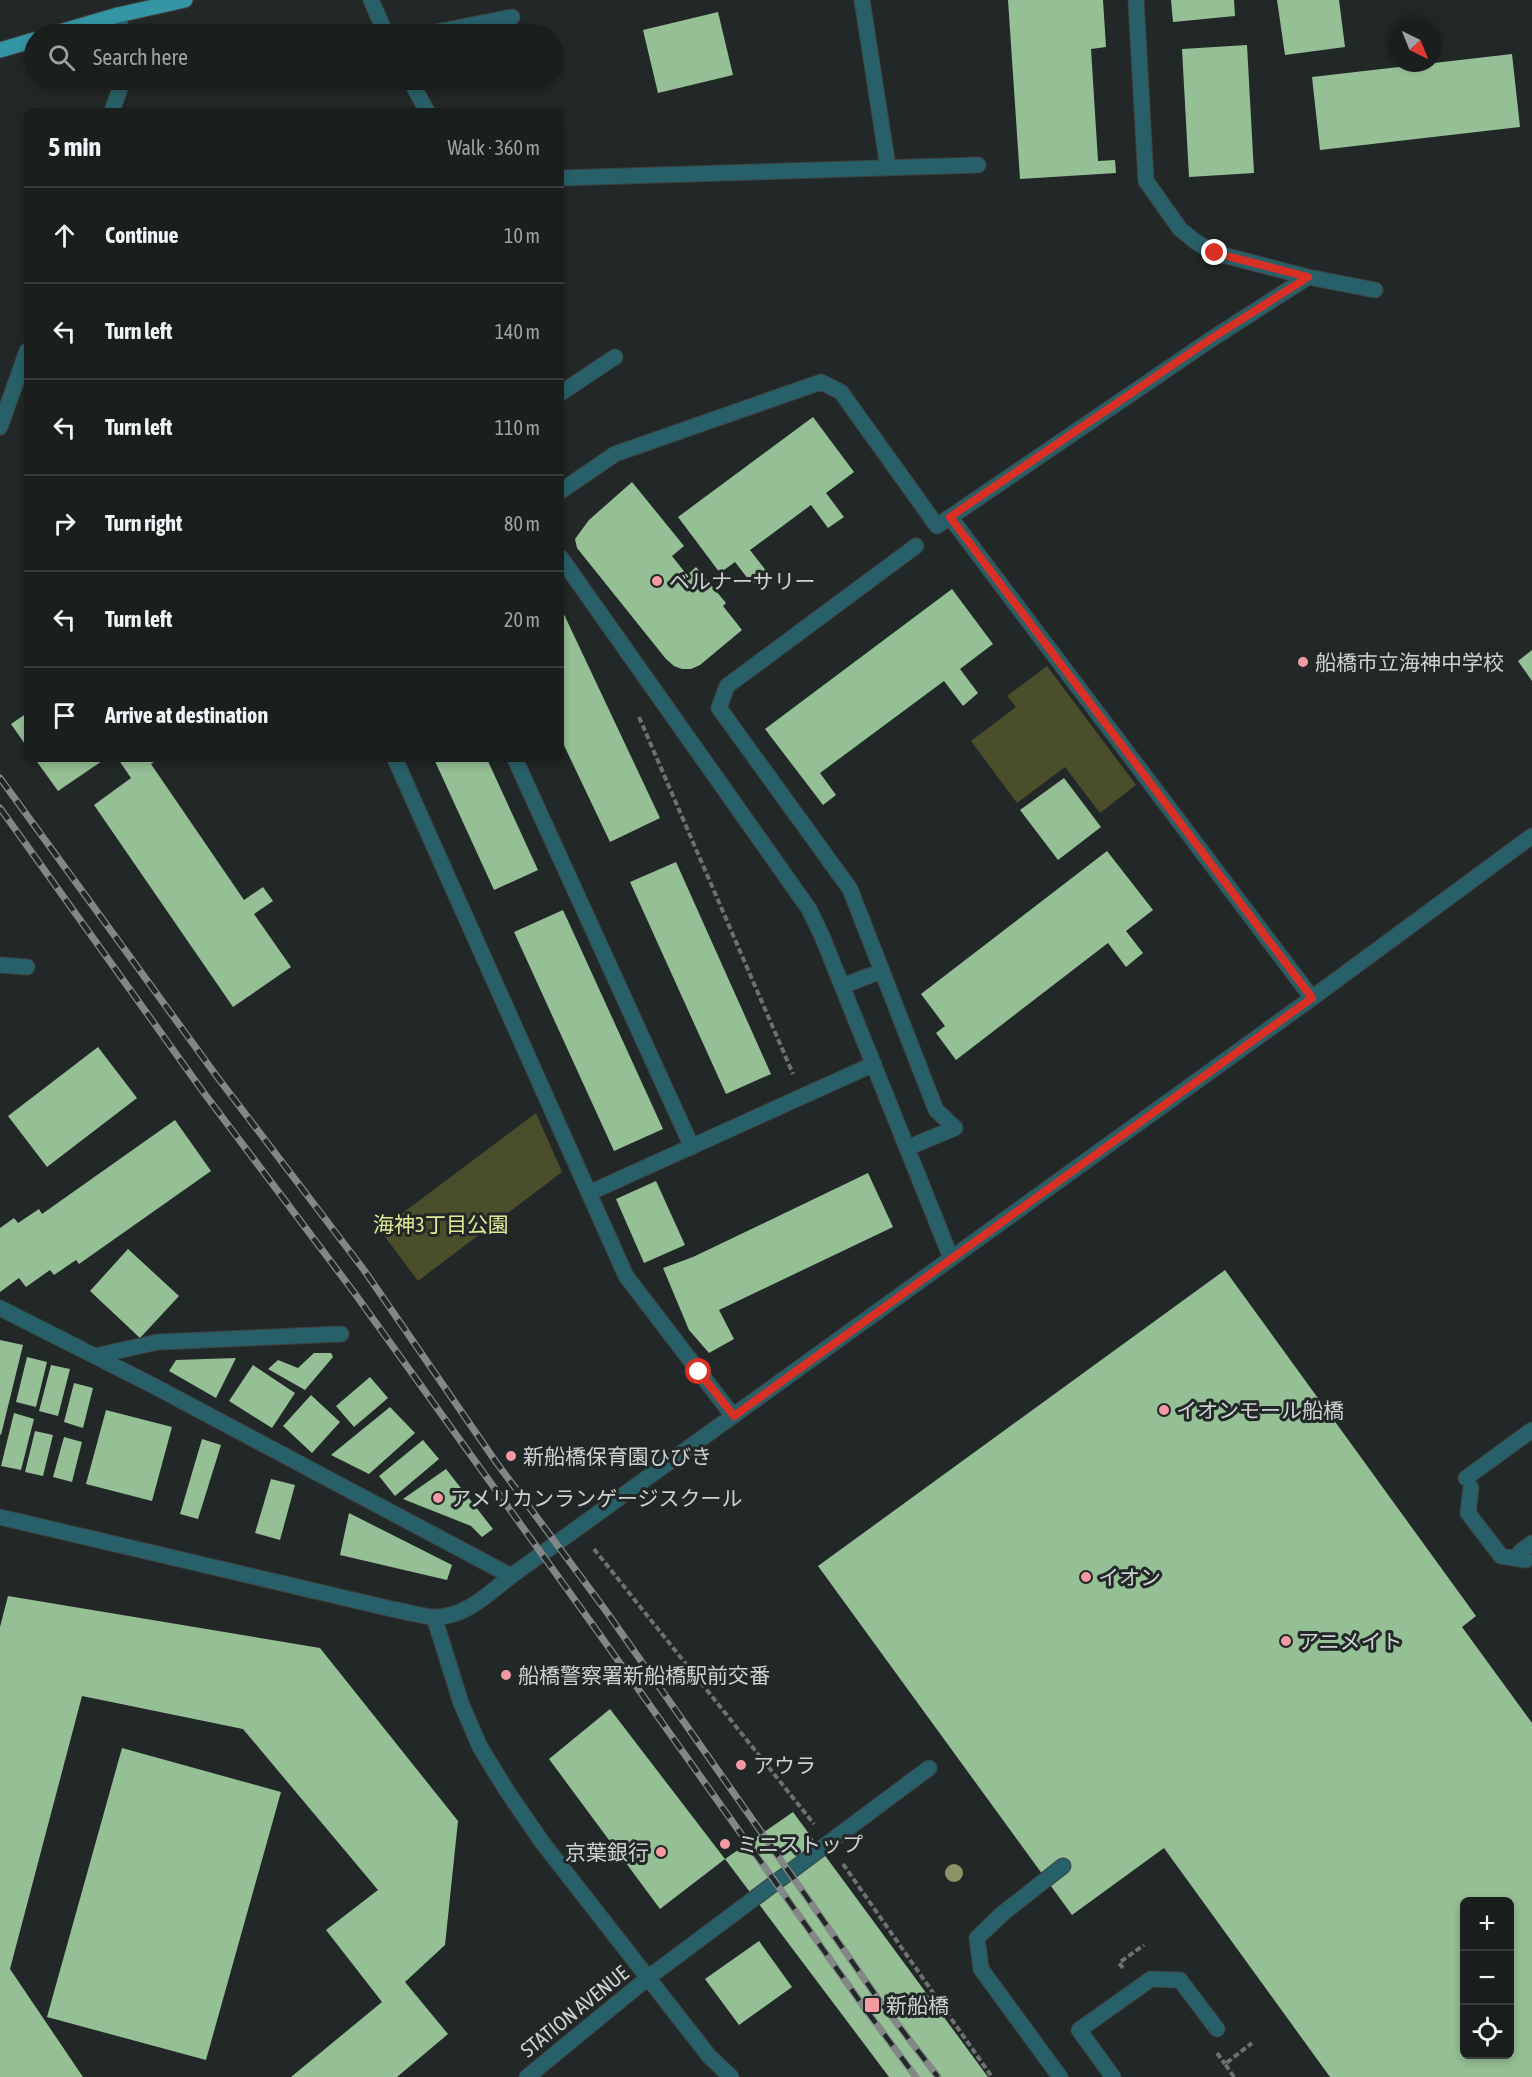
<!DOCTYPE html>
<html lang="en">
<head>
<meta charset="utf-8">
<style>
	:root { --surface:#1a1e1d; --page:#232726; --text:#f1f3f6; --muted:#9fa2a4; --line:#383c3b }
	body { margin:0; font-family:"Asap Condensed","Noto Sans JP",sans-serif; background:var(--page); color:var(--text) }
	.controls { position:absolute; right:18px; bottom:18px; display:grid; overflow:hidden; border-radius:9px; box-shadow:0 3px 9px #0003 }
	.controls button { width:54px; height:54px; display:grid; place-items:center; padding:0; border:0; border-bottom:2px solid var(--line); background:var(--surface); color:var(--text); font:30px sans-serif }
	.compass { position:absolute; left:1388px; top:18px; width:54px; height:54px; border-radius:50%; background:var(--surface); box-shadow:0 3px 9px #0003; rotate:137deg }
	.stop { position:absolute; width:18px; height:18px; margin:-14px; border:4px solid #d93025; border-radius:50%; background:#fff }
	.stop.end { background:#d93025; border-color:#fff; box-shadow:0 2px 6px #0008 }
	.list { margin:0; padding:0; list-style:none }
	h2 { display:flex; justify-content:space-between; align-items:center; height:78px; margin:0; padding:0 24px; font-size:26px }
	h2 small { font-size:20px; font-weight:400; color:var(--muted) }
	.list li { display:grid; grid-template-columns:39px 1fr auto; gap:18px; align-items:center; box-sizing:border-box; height:96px; padding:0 24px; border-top:2px solid var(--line) }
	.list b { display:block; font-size:22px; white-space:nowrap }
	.list em { font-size:20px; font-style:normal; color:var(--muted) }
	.icon { flex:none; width:33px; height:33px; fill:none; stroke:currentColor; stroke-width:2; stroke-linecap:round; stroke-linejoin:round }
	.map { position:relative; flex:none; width:1532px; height:2077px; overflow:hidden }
	.search { position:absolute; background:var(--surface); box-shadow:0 3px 9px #0003; left:24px; top:24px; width:540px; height:66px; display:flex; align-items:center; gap:15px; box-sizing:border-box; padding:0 21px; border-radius:33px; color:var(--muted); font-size:22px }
	.panel { position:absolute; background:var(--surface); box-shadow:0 3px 9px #0003; left:24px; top:108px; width:540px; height:654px; border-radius:9px }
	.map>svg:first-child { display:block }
	.park { fill:#4b4e2b }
	.building { fill:#95bf95; fill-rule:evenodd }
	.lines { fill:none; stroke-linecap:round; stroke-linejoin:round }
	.minor-casing { stroke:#3e4342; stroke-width:17 }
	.major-casing { stroke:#3e4342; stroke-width:17 }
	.path { stroke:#6d7271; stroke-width:4; stroke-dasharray:6 3; stroke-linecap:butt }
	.minor { stroke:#286069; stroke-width:15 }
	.major { stroke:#3495a4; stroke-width:15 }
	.rail-casing { stroke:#838887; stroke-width:7 }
	.rail { stroke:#222827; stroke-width:4.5; stroke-dasharray:14; stroke-linecap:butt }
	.tree { fill:#8c9265 }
	.route { stroke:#d93025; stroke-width:8 }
	.poi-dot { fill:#f49aa2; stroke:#222827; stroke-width:2 }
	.labels { text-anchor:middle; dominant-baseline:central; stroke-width:6; stroke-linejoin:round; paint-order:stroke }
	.poi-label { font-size:21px; fill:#ced2d1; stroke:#222827; text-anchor:start }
	.park-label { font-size:21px; fill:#e2e997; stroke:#222827 }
	.street-label { font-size:21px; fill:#ced2d1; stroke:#222827 }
</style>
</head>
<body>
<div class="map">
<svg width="1532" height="2077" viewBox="0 0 1532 2077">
	<rect width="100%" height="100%" fill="#222827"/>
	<!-- park -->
	<path class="park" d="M1047,666L1136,785L1100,813L1065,767L1017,803L971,741L1016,707L1007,696Z
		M536,1113L562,1172L418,1281L380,1230Z"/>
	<!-- building -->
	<path class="building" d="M1008,0H1103L1106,47L1091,49L1098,161L1115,160L1116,173L1020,179Z
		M1171,0H1234L1235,16L1173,22Z
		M1277,0H1339L1345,47L1285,55Z
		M718,12L733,75L658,93L643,30Z
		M1247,45L1254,173L1189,177L1182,49Z
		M1512,54L1520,127L1320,150L1312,77Z
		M813,417L854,472L826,493L844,517L828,528L811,505L750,550L767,572L752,584L735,562L720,573L678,517Z
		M632,482L684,546L672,556L687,575L696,567L726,603L723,606L742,630L700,665L691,669H682L674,666L666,659L577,548L575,539L589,520Z
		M952,589L993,644L960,669L978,693L963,706L944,681L820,773L836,795L823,805L765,729Z
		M561,608L660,818L610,842L561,739Z
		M1532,650V681L1518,661Z
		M27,713V747L11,724Z
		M35,759H105L58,791Z
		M118,759H159L151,764L244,900L263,887L273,901L254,914L291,967L233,1007L94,805L131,778Z
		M434,759H487L538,870L494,890Z
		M1064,778L1101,827L1058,860L1020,810Z
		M1107,851L1153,910L1126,931L1143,953L1126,967L1108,943L956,1060L936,1033L945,1026L921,994Z
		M676,862L771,1074L726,1094L630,882Z
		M563,910L663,1129L614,1151L514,932Z
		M98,1047L137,1098L47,1167L8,1116Z
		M175,1120L211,1171L79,1264L76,1260L54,1275L50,1270L26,1287L19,1278L0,1292V1228L14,1218L18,1223L39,1209L42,1214Z
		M868,1173L893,1227L719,1310L734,1339L709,1353L689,1330L663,1268L693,1257Z
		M656,1181L685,1245L644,1263L616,1199Z
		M128,1249L179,1296L140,1338L90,1291Z
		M1225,1270L1476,1616L1462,1627L1532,1723V2077H1330L1164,1848L1072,1915L818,1566ZM1464,1902H1510V2054H1464Z
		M0,1340L23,1345L1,1435L0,1434Z
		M314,1353H331L333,1357L305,1390L268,1369L278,1360L298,1368Z
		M27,1357L47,1362L36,1407L16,1402Z
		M236,1358L216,1398L169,1371L176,1360Z
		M51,1365L70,1369L58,1416L39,1411Z
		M253,1365L295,1393L272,1428L229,1401Z
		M370,1377L388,1398L354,1427L336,1406Z
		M74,1383L93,1388L83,1428L64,1422Z
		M311,1395L340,1422L312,1453L283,1426Z
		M390,1407L415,1433L369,1474L331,1455Z
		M106,1410L172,1427L152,1501L86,1484Z
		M14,1413L34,1419L21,1470L1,1466Z
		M35,1431L53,1435L43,1476L25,1472Z
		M64,1437L82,1442L72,1482L53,1477Z
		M202,1439L221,1445L198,1519L180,1514Z
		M423,1440L439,1459L395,1496L379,1476Z
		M446,1469L493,1529L482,1537L471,1526L403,1499Z
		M271,1479L295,1485L280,1540L255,1533Z
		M349,1513L452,1565L447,1580L340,1555Z
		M8,1596L320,1648L458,1821L445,1945L405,1982L448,2034L397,2077H291L382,2002L326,1930L378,1890L243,1729L82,1696L10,1969L83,2077H0V1627Z
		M610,1709L725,1859L660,1909L549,1759Z
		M122,1748L281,1792L206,2060L47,2017Z
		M793,1812L988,2077H889L725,1859Z
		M759,1941L792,1987L739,2025L705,1979Z"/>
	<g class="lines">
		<!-- minor casing -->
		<g class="minor-casing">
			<path id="minor" d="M371,0L386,34
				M862,0L888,167
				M1136,0L1146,181L1180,229L1196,242L1215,253L1308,277L1375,290
				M118,15L122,34
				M426,34L512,17
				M410,80L427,111
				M112,111L123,80
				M561,178L978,165
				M561,393L615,357
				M0,427L27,351
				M561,491L615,454L821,382L841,392L937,526L1210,340L1308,277
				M950,517L1312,998
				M561,558L809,909L822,936L951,1258
				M395,759L626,1276L733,1416
				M515,759L692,1147
				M0,965L27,967
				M842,986L882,971
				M907,1148L955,1128L936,1110L850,889L719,708L727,686L916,546
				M589,1193L874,1064
				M0,1308L152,1385L511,1576
				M95,1356L158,1342L341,1334
				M1466,1478L1532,1430
				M1471,1488L1468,1513L1501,1556L1526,1560
				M0,1517L396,1610C408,1612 421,1616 433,1617C465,1618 488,1594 511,1576L1312,998L1532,836
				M1520,1552L1532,1543
				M434,1617L461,1703L480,1747L507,1791L542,1842L709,2056L731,2077
				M527,2077L649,1977L929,1768
				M1060,2077L981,1969L977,1938L1002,1914L1063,1866
				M1113,2077L1079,2030L1151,1979L1180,1980L1217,2029"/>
		</g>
		<!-- major casing -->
		<g class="major-casing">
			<path id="major" d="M53,34L118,15L185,0
				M0,50L34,40"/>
		</g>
		<!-- path -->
		<path class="path" d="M639,717L793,1074
			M594,1549L814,1824
			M843,1864L992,2077
			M1123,1968L1119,1963L1144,1945
			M1217,2053L1225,2064
			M1234,2077L1225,2064L1252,2043"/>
		<!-- minor -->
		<use href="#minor" class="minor"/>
		<!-- major -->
		<use href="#major" class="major"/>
		<!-- rail casing -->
		<g class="rail-casing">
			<path id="rail" d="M0,778L218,1078L364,1270L496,1462L606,1611L879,2000L938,2077
				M0,808L204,1093L353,1291L595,1628L866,2010L916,2077"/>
		</g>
		<!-- rail -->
		<use href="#rail" class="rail"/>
	</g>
	<!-- trees -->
	<circle class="tree" cx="954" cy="1873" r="9"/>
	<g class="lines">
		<!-- route -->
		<path class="route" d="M699,1372L734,1416L1312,998L950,517L1209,340L1308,277L1215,253"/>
	</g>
	<!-- markers -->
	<g class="poi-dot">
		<circle cx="657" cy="581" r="6"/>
		<circle cx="1303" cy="662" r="6"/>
		<circle cx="1164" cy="1410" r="6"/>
		<circle cx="511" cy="1456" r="6"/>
		<circle cx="438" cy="1498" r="6"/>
		<circle cx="1086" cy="1577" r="6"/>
		<circle cx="1286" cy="1641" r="6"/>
		<circle cx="506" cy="1675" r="6"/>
		<circle cx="741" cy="1765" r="6"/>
		<circle cx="725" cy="1844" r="6"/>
		<circle cx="661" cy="1852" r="6"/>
		<rect x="864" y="1997" width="16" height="16" rx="3"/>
	</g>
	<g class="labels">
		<!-- poi labels -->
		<g class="poi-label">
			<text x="669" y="581">ベルナーサリー</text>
			<text x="1315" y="662">船橋市立海神中学校</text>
			<text x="1176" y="1410">イオンモール船橋</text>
			<text x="523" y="1456">新船橋保育園ひびき</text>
			<text x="450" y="1498">アメリカンランゲージスクール</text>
			<text x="1098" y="1577">イオン</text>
			<text x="1298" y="1641">アニメイト</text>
			<text x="518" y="1675">船橋警察署新船橋駅前交番</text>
			<text x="753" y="1765">アウラ</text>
			<text x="737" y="1844">ミニストップ</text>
			<text x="649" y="1852" text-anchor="end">京葉銀行</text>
			<text x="886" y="2005">新船橋</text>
		</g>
		<!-- park labels -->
		<g class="park-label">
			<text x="441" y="1224">海神3丁目公園</text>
		</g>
		<!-- street labels -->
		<g class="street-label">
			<text transform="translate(574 2011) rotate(-39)">STATION AVENUE</text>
		</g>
	</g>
</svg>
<div class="controls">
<button>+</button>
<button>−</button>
<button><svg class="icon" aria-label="locate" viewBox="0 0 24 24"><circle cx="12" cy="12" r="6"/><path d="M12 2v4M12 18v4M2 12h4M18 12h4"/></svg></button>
</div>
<svg class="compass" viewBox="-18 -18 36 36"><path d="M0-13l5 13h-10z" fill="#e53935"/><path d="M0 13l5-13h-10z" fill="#9fa2a4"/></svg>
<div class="stop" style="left:699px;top:1372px"></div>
<div class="stop end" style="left:1215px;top:253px"></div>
<div class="search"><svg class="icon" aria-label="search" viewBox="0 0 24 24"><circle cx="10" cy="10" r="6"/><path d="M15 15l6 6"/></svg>Search here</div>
<section class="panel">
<h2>5 min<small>Walk · 360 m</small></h2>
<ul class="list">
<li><svg class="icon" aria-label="ahead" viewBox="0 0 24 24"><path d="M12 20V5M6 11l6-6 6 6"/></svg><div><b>Continue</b></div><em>10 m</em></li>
<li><svg class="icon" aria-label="left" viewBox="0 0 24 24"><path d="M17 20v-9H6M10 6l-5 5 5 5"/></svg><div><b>Turn left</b></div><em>140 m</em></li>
<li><svg class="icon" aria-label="left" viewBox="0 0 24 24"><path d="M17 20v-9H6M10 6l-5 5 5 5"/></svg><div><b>Turn left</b></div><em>110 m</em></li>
<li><svg class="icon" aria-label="right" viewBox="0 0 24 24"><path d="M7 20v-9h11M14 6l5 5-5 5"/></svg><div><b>Turn right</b></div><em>80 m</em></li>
<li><svg class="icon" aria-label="left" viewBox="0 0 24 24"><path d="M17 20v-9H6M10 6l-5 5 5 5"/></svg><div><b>Turn left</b></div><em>20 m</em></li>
<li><svg class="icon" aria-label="arrive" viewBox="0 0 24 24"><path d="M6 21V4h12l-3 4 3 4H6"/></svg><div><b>Arrive at destination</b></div></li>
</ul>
</section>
</div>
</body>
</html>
